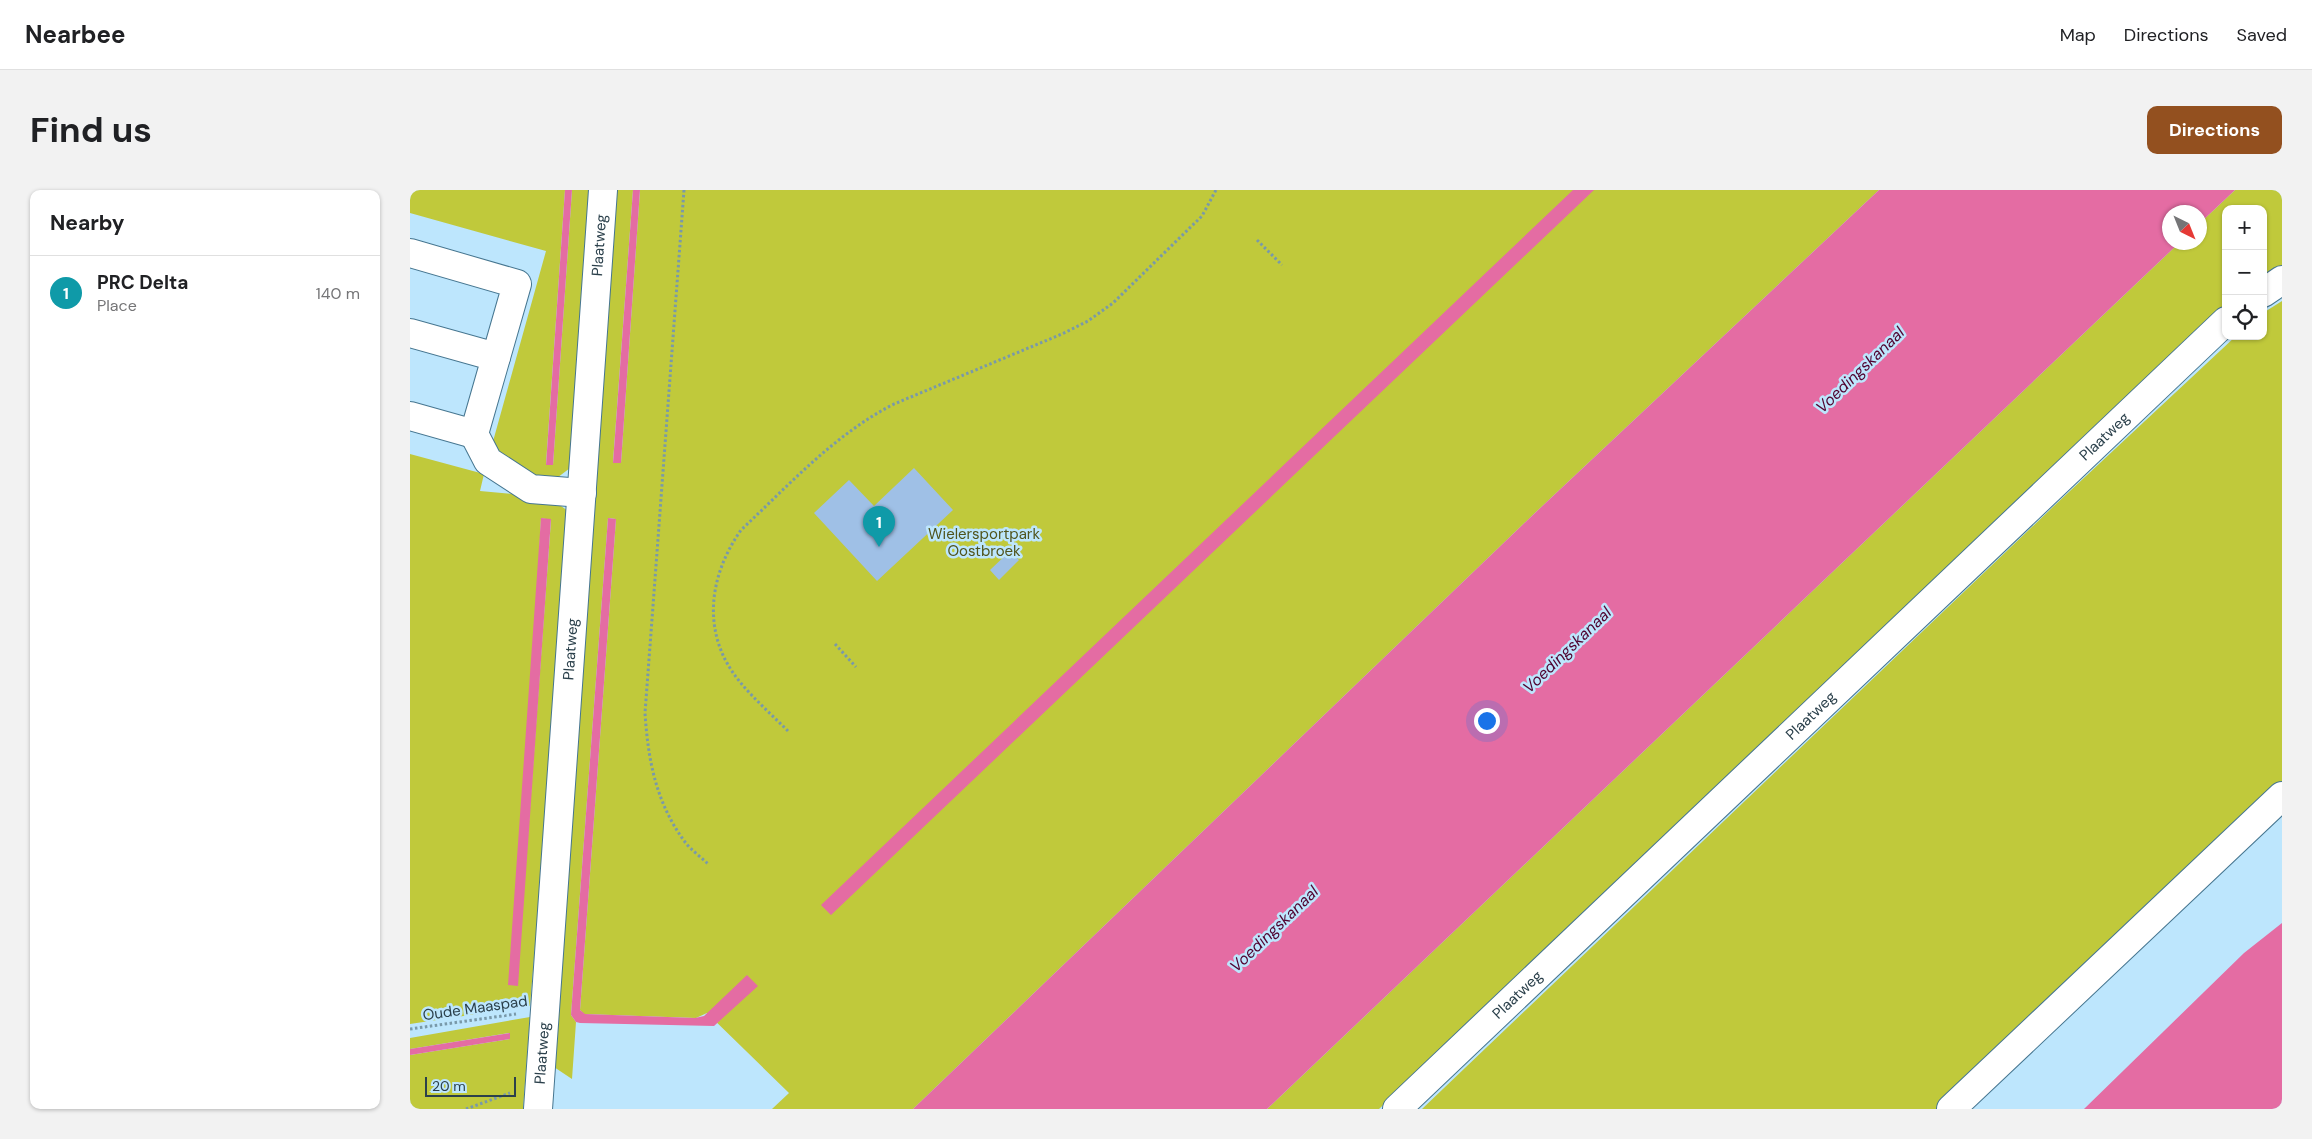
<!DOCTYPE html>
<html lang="en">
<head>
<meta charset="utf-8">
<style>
	:root { --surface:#fff; --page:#f2f2f2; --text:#202124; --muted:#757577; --line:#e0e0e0; --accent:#93501f }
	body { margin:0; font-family:"DM Sans",sans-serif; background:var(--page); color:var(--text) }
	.controls { position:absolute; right:15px; top:15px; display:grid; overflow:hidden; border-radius:10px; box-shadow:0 1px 4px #0004 }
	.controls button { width:45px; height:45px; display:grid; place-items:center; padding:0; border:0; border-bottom:1px solid var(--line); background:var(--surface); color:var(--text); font:25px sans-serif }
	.compass { position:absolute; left:1752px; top:15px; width:45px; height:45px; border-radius:50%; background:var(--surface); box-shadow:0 1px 4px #0004; rotate:137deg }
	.scale { position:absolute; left:15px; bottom:12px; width:91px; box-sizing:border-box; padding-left:5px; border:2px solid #2b404b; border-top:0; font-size:14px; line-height:18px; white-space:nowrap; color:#2b404b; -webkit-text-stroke:4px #bde6fd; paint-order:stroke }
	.you { position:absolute; left:1076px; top:530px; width:18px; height:18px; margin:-12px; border:4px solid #fff; border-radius:50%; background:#1a73e8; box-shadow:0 0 0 8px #1a73e833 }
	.badge { display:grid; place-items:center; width:32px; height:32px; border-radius:50%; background:var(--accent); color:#fff; font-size:16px; font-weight:700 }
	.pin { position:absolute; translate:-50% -41px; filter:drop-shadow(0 1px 2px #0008) }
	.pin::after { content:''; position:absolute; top:26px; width:18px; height:15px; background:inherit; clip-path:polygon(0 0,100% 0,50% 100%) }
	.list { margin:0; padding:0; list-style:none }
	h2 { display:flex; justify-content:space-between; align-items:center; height:65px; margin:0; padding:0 20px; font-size:21px }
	h2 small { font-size:16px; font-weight:400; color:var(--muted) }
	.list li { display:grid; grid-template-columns:32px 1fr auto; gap:15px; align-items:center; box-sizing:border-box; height:75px; padding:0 20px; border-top:1px solid var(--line) }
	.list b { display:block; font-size:19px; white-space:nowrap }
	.list p { margin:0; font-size:16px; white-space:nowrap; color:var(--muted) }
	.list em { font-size:16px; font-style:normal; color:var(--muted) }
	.icon { flex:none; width:28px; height:28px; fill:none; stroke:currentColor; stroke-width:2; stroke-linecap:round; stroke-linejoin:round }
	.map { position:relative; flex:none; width:1872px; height:919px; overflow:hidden; border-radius:10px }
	header { display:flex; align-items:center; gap:30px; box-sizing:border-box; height:70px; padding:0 25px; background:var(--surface); border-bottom:1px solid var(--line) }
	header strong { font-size:24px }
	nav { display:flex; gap:28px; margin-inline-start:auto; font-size:18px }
	.intro { display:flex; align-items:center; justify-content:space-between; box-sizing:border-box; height:120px; padding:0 30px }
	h1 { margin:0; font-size:35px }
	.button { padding:12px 22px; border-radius:10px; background:var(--accent); color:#fff; font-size:18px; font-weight:700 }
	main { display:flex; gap:30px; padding:0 30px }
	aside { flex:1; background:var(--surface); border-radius:10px; box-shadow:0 1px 4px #0004 }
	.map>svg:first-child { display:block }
	.green { fill:#c0c93b; fill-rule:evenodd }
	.water { fill:#e46ca3 }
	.building { fill:#9fc0e6 }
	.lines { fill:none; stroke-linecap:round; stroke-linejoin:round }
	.minor-casing { stroke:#467690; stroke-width:30 }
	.path { stroke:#7999aa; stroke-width:3; stroke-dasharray:2.5 2.5; stroke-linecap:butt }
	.minor { stroke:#fff; stroke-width:28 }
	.labels { text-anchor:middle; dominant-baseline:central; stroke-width:5; stroke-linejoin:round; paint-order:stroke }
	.street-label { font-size:15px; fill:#2b404b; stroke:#bde6fd }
	.park-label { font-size:15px; fill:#50541d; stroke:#bde6fd }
	.water-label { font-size:16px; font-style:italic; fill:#50032f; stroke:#bde6fd }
</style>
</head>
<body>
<header>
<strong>Nearbee</strong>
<nav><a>Map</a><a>Directions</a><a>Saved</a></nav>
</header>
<div class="intro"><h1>Find us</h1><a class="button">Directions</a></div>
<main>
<aside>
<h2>Nearby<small></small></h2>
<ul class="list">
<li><span class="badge" style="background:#0f9aa8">1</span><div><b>PRC Delta</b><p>Place</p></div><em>140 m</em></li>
</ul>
</aside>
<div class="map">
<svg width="1872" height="919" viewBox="0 0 1872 919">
	<rect width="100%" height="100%" fill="#bde6fd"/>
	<!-- green -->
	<path class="green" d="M0,0H155L136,274L143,275L162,0H184L164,275L139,294L109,285L82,255L136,61L0,23Z
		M205,0H223L203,272L211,273L230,0H1469L1126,322L503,919H362L379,903L297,823L286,828L174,824L170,820L206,329L198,328L161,825L166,832L162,889L141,875Z
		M1825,0H1872V75L1853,88V19H1816V115L1788,138L969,919H857L1769,53L1790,52V33Z
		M1872,111V593L1528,919H1012L1645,315L1826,146H1853V123Z
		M0,264L74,284L70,301L138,307L161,323L120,816L0,834ZM131,328L141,330L107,796Z
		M120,827L113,919H0V865L100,849L99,843L0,859V848Z"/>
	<!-- water -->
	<path class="water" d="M155,0H162L143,275H136Z
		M223,0H230L211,273H203Z
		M1163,0H1184L421,725L411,715Z
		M1469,0H1825L1790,33V22H1760V52L1769,53L857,919H503L1126,322Z
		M131,328L141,329L108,796L98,795Z
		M198,328L206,329L170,820L175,824L285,828L294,826L337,785L348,796L304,836L170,833L166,832L161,825Z
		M1872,733V919H1674L1834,763Z
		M100,843V849L0,865V859Z"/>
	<!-- building -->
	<path class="building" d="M504,278L543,320L467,391L404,323L439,290L464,316Z
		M600,361L609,370L589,390L580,380Z"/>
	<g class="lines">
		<!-- minor casing -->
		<g class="minor-casing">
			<g id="minor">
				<path d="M0,63L107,94L64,244L0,226"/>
				<path d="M1853,103L1872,90"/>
				<path d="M0,143L86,167"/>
				<path d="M64,244L78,271L121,299L172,303"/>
				<path id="s1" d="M128,919L193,0"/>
				<path id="s2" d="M987,919L1816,131"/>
				<path d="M1541,919L1872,606"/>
			</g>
		</g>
		<!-- path -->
		<path class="path" d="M274,0L235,523C238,570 246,613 275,652C281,660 291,667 298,674
			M847,50L872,75
			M425,454L446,477
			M378,541C362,525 344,509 330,492C291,445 298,387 331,340C379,295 425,244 484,214L652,144L678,131L703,113L792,26L806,0
			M0,839L106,824
			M56,919L100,903"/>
		<!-- minor -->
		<use href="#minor" class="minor"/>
	</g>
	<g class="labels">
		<!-- street labels -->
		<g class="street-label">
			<text stroke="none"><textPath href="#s1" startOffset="866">Plaatweg</textPath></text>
			<text stroke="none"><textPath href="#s2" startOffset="976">Plaatweg</textPath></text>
			<text stroke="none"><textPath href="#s1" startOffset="461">Plaatweg</textPath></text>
			<text stroke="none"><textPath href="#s2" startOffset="571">Plaatweg</textPath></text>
			<text stroke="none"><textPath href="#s2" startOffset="166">Plaatweg</textPath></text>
			<text transform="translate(65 818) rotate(-8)">Oude Maaspad</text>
			<text stroke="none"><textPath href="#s1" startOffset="56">Plaatweg</textPath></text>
		</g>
		<!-- park labels -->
		<g class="park-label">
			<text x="574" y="344">Wielersportpark<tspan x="574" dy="17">Oostbroek</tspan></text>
		</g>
		<!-- water labels -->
		<g class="water-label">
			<text transform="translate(1450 180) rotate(-44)">Voedingskanaal</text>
			<text transform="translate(1157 460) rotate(-44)">Voedingskanaal</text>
			<text transform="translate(864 739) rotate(-44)">Voedingskanaal</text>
		</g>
	</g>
</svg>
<div class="controls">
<button>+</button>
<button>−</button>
<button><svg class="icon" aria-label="locate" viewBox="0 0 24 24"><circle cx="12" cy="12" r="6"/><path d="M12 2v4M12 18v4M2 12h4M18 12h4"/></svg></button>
</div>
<svg class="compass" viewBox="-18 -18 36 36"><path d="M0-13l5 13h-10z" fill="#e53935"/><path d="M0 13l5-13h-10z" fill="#757577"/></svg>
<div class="scale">20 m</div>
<div class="you"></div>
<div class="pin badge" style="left:469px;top:357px;background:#0f9aa8">1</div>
</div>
</main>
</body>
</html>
